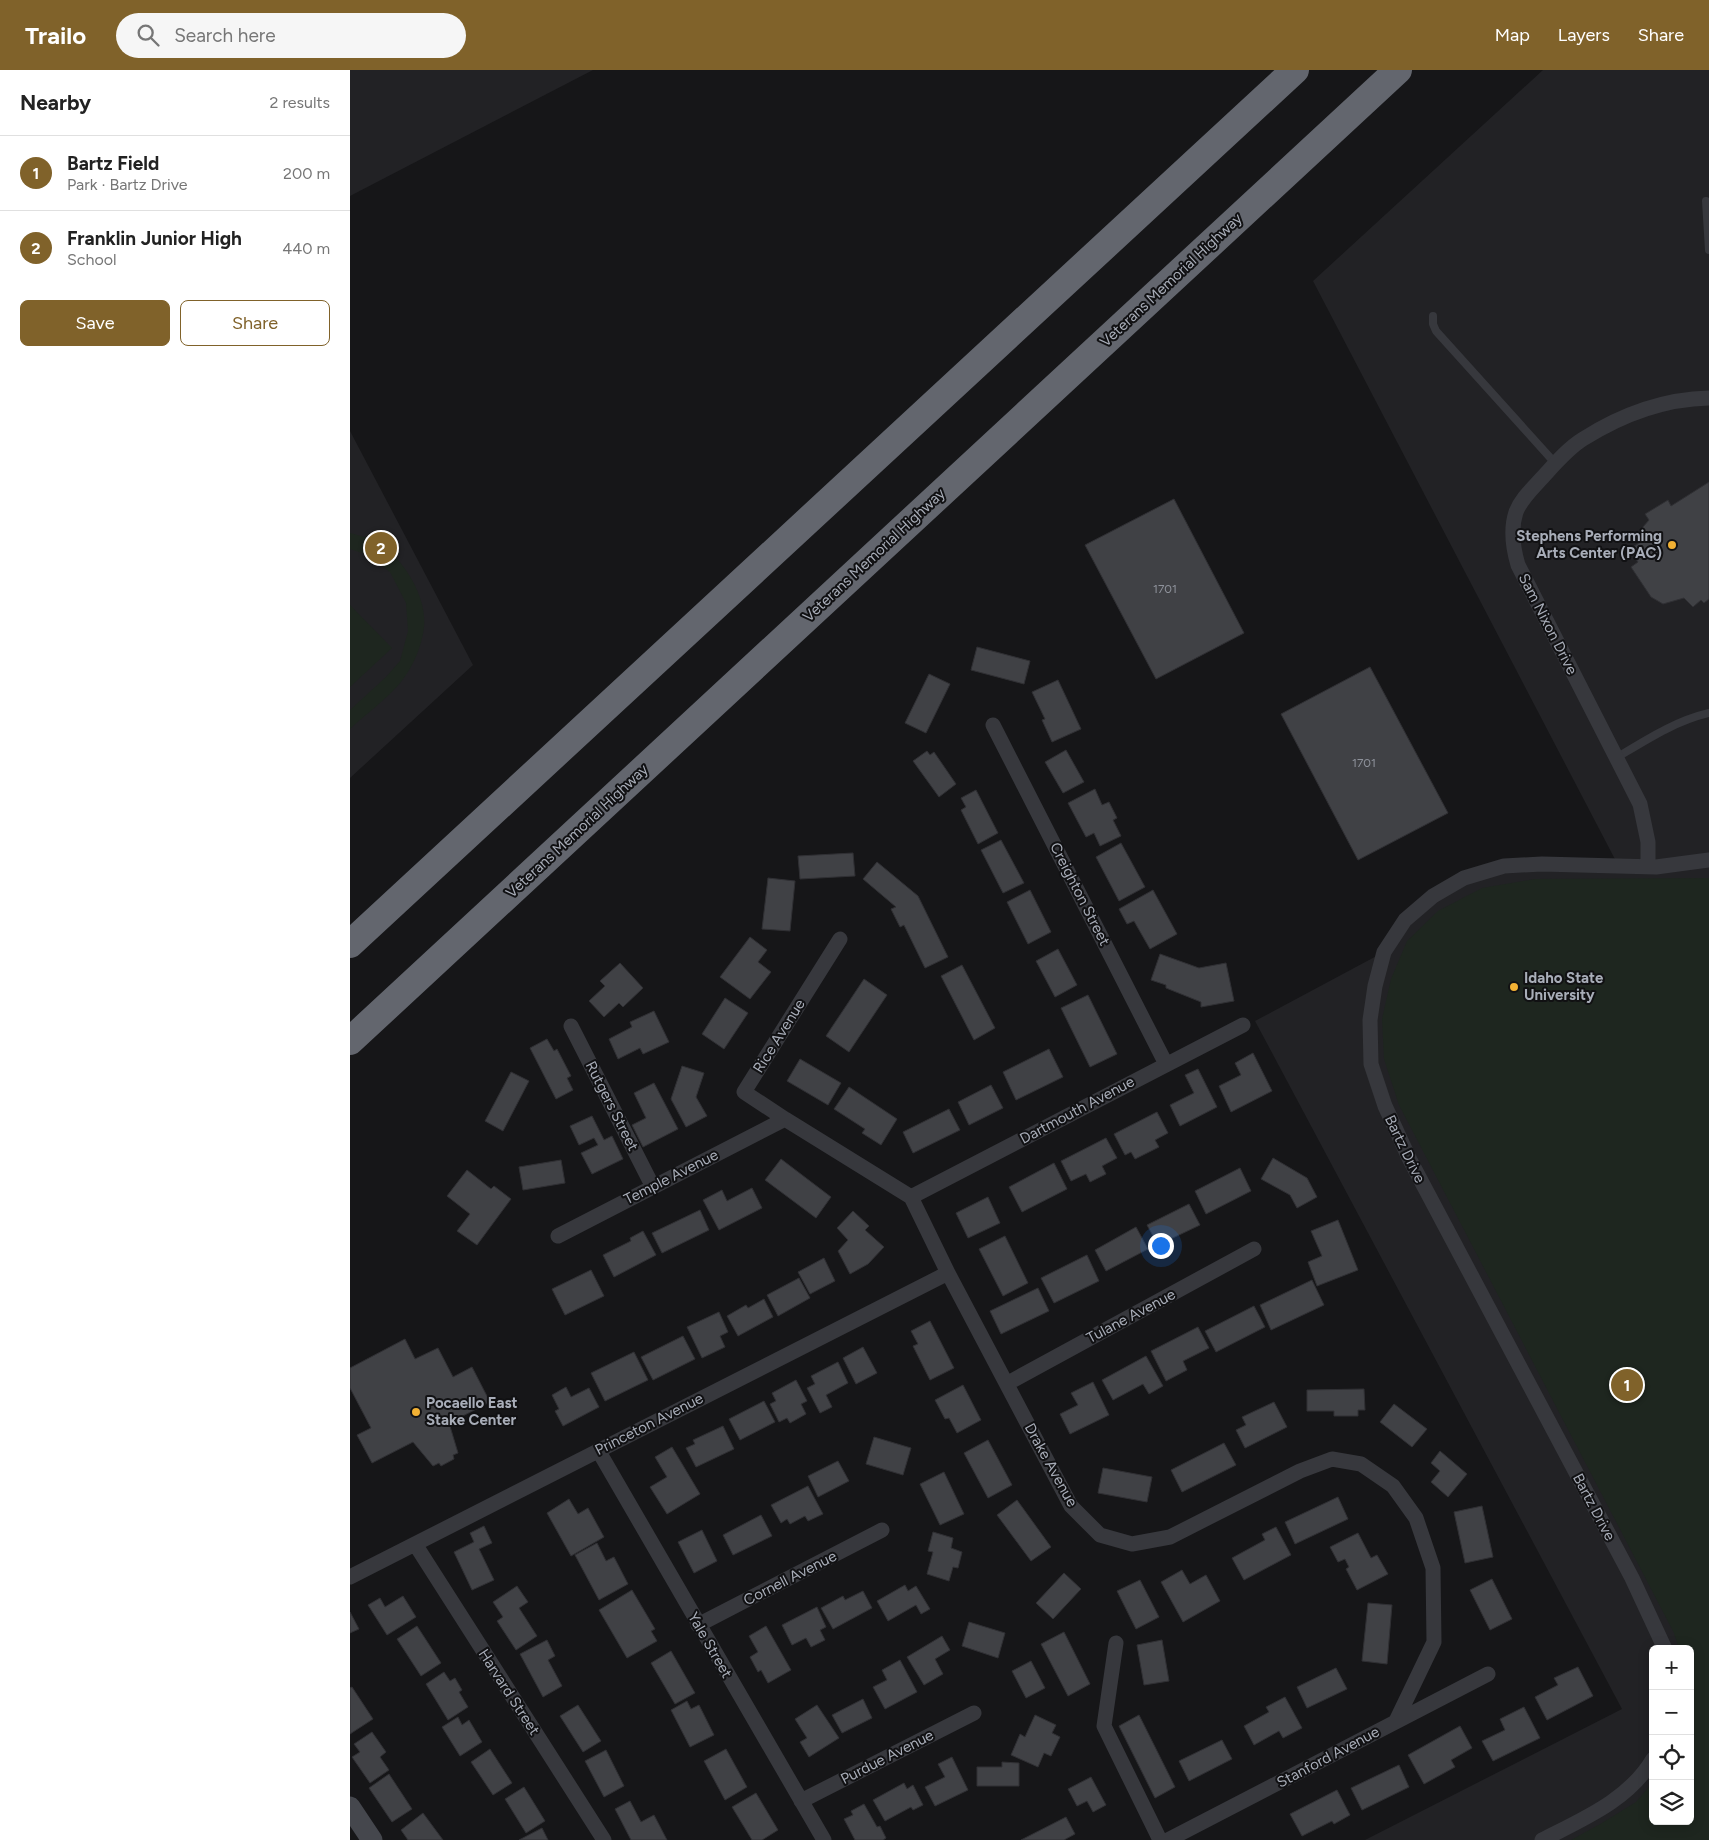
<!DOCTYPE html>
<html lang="en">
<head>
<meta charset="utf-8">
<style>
	:root { --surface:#fff; --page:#f6f6f6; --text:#222; --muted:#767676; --line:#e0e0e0; --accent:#80622a }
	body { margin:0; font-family:Figtree,sans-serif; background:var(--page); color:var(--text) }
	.controls { position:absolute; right:15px; bottom:15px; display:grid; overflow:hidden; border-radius:8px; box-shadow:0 2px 12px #0003 }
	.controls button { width:45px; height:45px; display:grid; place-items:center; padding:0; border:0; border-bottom:1px solid var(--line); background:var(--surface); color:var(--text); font:25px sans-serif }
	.you { position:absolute; left:810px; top:1175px; width:18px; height:18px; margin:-12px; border:4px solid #fff; border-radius:50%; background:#1a73e8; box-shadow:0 0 0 8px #1a73e833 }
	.badge { display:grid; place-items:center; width:32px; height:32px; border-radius:50%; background:var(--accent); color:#fff; font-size:16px; font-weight:700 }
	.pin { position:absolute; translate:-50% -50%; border:2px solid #fff; box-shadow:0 1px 5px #0006 }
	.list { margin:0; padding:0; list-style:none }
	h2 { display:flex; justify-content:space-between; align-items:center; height:65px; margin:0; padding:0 20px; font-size:21px }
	h2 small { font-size:16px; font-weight:400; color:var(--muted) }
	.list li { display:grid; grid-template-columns:32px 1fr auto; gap:15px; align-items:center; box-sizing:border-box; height:75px; padding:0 20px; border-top:1px solid var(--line) }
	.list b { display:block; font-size:19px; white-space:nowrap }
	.list p { margin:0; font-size:16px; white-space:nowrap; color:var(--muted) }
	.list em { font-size:16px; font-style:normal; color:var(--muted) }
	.actions { display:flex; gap:10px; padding:15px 20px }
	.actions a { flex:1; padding:11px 0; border:1px solid var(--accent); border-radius:8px; text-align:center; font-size:18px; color:var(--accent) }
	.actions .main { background:var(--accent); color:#fff }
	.icon { flex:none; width:28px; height:28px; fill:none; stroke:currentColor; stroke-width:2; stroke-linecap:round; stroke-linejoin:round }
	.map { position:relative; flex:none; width:1359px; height:1770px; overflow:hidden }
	header { display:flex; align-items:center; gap:30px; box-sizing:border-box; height:70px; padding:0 25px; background:var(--accent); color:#fff }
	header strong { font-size:24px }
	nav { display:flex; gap:28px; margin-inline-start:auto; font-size:18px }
	.search { width:350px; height:45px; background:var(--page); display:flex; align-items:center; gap:12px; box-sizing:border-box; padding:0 18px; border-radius:28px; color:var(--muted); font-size:19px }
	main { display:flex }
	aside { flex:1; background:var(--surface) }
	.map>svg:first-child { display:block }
	.built { fill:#222225; fill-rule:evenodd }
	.green { fill:#1e261f }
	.building { fill:#404145; stroke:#303034 }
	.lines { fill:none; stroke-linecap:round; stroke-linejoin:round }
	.lane { stroke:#37383d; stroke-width:8 }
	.street { stroke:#37383d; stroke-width:15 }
	.secondary { stroke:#45474d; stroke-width:21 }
	.highway { stroke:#63666e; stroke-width:28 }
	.poi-dot { fill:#f2b134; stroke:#111113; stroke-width:2 }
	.labels { text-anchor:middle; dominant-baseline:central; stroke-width:4; stroke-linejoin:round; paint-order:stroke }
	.number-label { font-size:12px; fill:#8e929b }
	.street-label { font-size:15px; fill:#a8adb8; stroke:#111113 }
	.poi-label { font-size:15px; font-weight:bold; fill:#a8adb8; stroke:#111113; text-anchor:start }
</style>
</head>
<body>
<header>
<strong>Trailo</strong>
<div class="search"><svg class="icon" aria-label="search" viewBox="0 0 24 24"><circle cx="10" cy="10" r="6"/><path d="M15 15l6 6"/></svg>Search here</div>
<nav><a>Map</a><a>Layers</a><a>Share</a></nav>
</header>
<main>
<aside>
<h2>Nearby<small>2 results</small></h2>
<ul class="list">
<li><span class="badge">1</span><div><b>Bartz Field</b><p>Park · Bartz Drive</p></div><em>200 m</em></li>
<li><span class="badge">2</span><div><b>Franklin Junior High</b><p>School</p></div><em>440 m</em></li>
</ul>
<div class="actions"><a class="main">Save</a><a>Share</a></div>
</aside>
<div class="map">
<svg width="1359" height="1770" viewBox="0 0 1359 1770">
	<rect width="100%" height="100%" fill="#161618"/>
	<!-- built -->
	<path class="built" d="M0,0H243L0,126Z
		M1193,0H1359V1770H1015L1272,1639L905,951L1034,882L1083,826L1154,796L1268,795L963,211ZM1303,1579H1340V1751H1303Z
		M0,361L123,595L0,708Z"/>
	<!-- green -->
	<path class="green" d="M0,463C13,466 28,471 38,480C58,497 77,530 74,557C72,576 63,597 51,612C39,627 15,645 0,659V640L36,607L50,591L58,561L56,533L40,502L18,485L0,479Z
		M0,535L42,578L0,617Z
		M1359,808V1770H1221L1252,1753L1286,1732L1303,1712V1751H1340V1579H1329L1324,1563L1049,1035L1034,989L1032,949L1041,909L1057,871L1088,841L1132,818L1185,809Z"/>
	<!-- building -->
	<path class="building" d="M1359,412V529L1354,533L1351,530L1343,537L1334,528L1313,534L1301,527L1281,497L1288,492L1279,479L1291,472L1286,465L1299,450L1295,444L1318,430L1321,436Z
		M824,429L894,563L806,609L735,475Z
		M627,577L680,591L674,614L621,600Z
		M1020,597L1098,743L1008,790L931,644Z
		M579,604L600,614L576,663L555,653Z
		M708,610L731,659L702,672L692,650L695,649L682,622Z
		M716,680L734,712L713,723L695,692Z
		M577,681L580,685L584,682L606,714L589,727L563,691Z
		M745,719L752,735L759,732L767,748L763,750L771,766L750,776L744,763L736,767L718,733Z
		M626,720L648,763L628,774L611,740L616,737L611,728Z
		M651,770L674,813L653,823L631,780Z
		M771,773L795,817L769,831L746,787Z
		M503,783L505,806L450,809L448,786Z
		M527,792L568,826L598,887L575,898L554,855L550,857L541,839L546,837L513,809Z
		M418,808L445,811L440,861L412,859Z
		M680,820L701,862L678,874L657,832Z
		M803,820L827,864L800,879L784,851L777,854L769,839Z
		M400,867L417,880L408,892L421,902L400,929L370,907Z
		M708,879L727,915L705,927L686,891Z
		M810,884L849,898L876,893L884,931L851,937V932L816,918V915L801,910Z
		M270,893L293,918L273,937L269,933L254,947L239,931L255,916L250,911Z
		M612,895L645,958L624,970L591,906Z
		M514,909L537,925L499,982L476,966Z
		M738,925L767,984L740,997L711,938Z
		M375,928L398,943L374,979L352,964Z
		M304,941L319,972L293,984L290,978L268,989L259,969L282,957L280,952Z
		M197,969L204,981L207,979L221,1006L217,1008L223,1020L206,1029L180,978Z
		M699,979L713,1007L666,1030L653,1002Z
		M903,983L922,1021L881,1042L869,1016L891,1005L885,993Z
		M450,989L491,1013L478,1035L437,1011Z
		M332,996L354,1003L346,1027L357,1046L336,1057L321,1029Z
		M848,999L867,1037L830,1056L820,1035L844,1023L835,1005Z
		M161,1002L179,1011L153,1061L135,1051Z
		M304,1013L328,1059L293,1077L282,1055L296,1048L284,1023Z
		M641,1015L653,1038L619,1055L608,1032Z
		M499,1017L547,1049L531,1075L512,1063L515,1059L484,1039Z
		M599,1039L610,1060L563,1083L553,1062Z
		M807,1042L818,1063L805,1070L809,1077L785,1089L781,1082L775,1085L764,1064Z
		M242,1046L254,1070L262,1066L273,1089L242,1104L231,1083L248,1075L244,1068L229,1075L220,1056Z
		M756,1068L767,1088L752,1096L756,1104L740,1112L736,1104L721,1111L711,1091Z
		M923,1088L957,1108L967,1127L947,1138L940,1125L911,1109Z
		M431,1089L481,1127L466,1148L415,1110Z
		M211,1090L215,1113L173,1120L169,1097Z
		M704,1093L717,1119L672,1142L659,1117Z
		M890,1098L901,1121L856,1144L845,1121Z
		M117,1100L141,1119L144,1116L161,1129L127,1175L107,1161L120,1144L97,1126Z
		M402,1118L412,1138L369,1160L353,1130L372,1120L377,1131Z
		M638,1127L650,1153L618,1168L606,1143Z
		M839,1134L850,1155L808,1175L797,1155Z
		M350,1140L359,1160L312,1183L302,1163Z
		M503,1141L519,1156L515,1160L534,1177L518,1194L500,1204L488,1181L498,1170L487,1158Z
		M988,1150L1008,1200L967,1216L958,1192L972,1186L961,1161Z
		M786,1157L798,1179L756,1201L745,1180Z
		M293,1161L306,1185L264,1207L253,1185L281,1171L280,1168Z
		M655,1166L678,1213L653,1226L629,1179Z
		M737,1185L749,1211L704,1233L691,1208Z
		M474,1188L485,1211L460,1224L448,1202Z
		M241,1200L254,1226L215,1245L202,1219Z
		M449,1208L460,1228L428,1246L417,1225Z
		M962,1210L974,1235L921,1260L910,1235Z
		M688,1218L699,1241L651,1264L640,1241Z
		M414,1229L423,1247L388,1266L377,1246L396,1235L398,1238Z
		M904,1236L915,1257L866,1282L855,1261Z
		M369,1242L378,1262L370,1266L375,1277L352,1288L337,1257Z
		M580,1251L604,1298L580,1310L563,1276L568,1274L561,1261Z
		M848,1257L859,1278L833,1291L837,1300L816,1311L801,1281Z
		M333,1266L345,1289L303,1310L291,1287Z
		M55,1269L65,1289L88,1278L103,1307L122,1297L140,1332L99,1353L108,1383L103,1385L104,1389L91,1396L89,1393L83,1396L63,1372L22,1393L7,1365L21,1358L0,1318V1298Z
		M513,1277L527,1303L506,1314L493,1288Z
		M284,1282L298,1310L255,1331L241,1303Z
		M796,1286L813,1316L799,1324L793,1314L763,1330L752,1310Z
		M488,1292L498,1313L476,1325L482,1337L470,1343L457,1318L465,1314L461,1306Z
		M446,1310L457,1331L451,1334L456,1344L440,1353L437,1348L429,1352L420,1334L426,1331L422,1323Z
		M743,1312L759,1345L720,1364L710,1344L728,1335L721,1323Z
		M613,1315L631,1350L607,1363L599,1348L595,1349L585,1330Z
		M216,1317L221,1327L239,1318L249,1337L213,1356L205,1341L209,1339L202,1325Z
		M1014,1319L1015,1340H1008V1346H984V1341H957V1320Z
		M414,1331L425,1352L390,1370L379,1349Z
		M924,1332L937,1357L895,1378L886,1360L896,1355L892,1347Z
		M1044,1334L1077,1359L1062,1377L1030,1352Z
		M373,1356L384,1379L346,1397L336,1378L345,1374L343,1370Z
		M524,1367L561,1378L553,1405L516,1394Z
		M638,1370L662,1415L638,1428L614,1383Z
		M874,1373L886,1395L832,1422L821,1400Z
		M322,1377L350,1424L317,1444L300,1417L317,1407L305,1387Z
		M1090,1381L1117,1404L1098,1427L1081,1412L1090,1401L1081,1393Z
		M488,1391L499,1411L468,1427L458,1406Z
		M753,1398L802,1407L797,1432L748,1423Z
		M594,1402L614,1444L590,1455L570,1414Z
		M458,1416L473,1444L458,1451L455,1446L440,1454L437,1449L431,1453L421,1435Z
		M988,1427L998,1449L945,1474L935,1452Z
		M219,1429L228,1444L238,1438L254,1467L221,1486L197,1443Z
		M667,1430L701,1477L681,1491L647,1445Z
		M1132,1436L1143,1487L1115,1493L1104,1442Z
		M411,1445L422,1466L383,1485L373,1465Z
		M134,1456L142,1473L129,1479L144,1510L122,1520L104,1482L124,1472L120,1463Z
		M926,1457L941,1485L894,1510L882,1488L915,1470L912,1464Z
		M352,1460L367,1491L344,1503L328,1472Z
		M583,1462L603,1468L601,1478L612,1482L608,1498L603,1497L599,1511L577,1504L583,1482L578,1481Z
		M1008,1463L1021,1488L1027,1485L1038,1504L1007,1520L996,1499L999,1497L995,1489L988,1492L980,1477Z
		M247,1473L256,1491L264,1487L278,1514L249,1530L225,1485Z
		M832,1500L840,1514L856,1505L870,1531L833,1552L811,1512Z
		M714,1503L731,1519L703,1549L686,1533Z
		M1142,1509L1162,1549L1140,1560L1120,1520Z
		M790,1510L809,1547L786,1559L767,1521Z
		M555,1515L558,1521L566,1516L580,1539L571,1544L566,1535L538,1551L527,1531Z
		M167,1516L178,1532L169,1538L187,1566L166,1580L147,1551L153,1547L143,1532Z
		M282,1520L305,1559L301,1561L307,1571L277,1588L249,1540Z
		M513,1521L522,1538L483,1559L471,1538L493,1526L495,1530Z
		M53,1526L66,1547L37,1565L18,1535L30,1528L35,1537Z
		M1018,1533L1042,1535L1037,1594L1012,1591Z
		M467,1537L476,1557L470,1560L475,1570L461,1577L456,1568L442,1575L432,1555Z
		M0,1542L9,1559L0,1563Z
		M619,1552L655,1563L648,1588L612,1576Z
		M67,1556L91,1593L71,1606L47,1569Z
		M416,1556L441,1600L418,1613L411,1600L408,1602L400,1587L408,1582L399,1566Z
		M714,1562L740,1614L718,1626L691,1574Z
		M592,1566L600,1580L585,1589L593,1604L574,1615L557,1587Z
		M197,1570L205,1586L198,1590L212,1616L193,1627L170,1584Z
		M812,1570L819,1611L794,1615L787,1575Z
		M321,1581L345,1623L325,1634L301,1593Z
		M550,1590L567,1622L535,1639L523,1617L537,1610L532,1600Z
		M681,1591L695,1618L676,1628L662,1601Z
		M1228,1597L1243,1626L1197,1650L1185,1627L1208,1615L1204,1608Z
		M986,1598L997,1619L957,1638L947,1617Z
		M94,1602L100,1611L105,1608L112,1620L109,1622L118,1637L98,1650L76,1614Z
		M2,1617L23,1649L0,1664V1618Z
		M935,1627L952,1658L933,1668L929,1661L904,1675L894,1656L919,1642L916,1637Z
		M513,1629L522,1648L492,1663L482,1645Z
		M337,1631L341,1639L349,1635L364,1665L340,1677L321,1640Z
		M228,1635L251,1671L233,1682L210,1646Z
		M467,1635L489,1668L459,1687L450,1672L457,1668L445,1649Z
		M1174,1637L1190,1668L1143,1691L1132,1671L1155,1660L1150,1649Z
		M685,1645L706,1655L702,1663L710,1667L701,1686L694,1683L688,1697L661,1685L670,1664L675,1667Z
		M789,1645L825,1717L805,1728L769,1656Z
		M108,1647L112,1655L119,1650L132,1672L110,1686L92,1657Z
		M1110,1656L1122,1678L1101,1690L1105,1697L1074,1714L1058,1685Z
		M22,1662L36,1682L30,1687L39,1700L20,1713L2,1687L10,1682L4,1674Z
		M872,1670L882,1689L839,1711L829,1691Z
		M140,1679L162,1713L143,1725L121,1692Z
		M376,1679L397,1717L375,1730L354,1691Z
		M256,1680L274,1716L254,1727L235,1691Z
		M602,1687L618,1720L585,1736L575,1717L595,1707L588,1694Z
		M652,1692L669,1693V1716H627V1697H652Z
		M1049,1695L1059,1717L1012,1740L1001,1718Z
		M39,1704L62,1739L42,1752L19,1718Z
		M741,1707L756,1735L743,1742L737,1731L727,1736L718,1719Z
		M554,1713L557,1719L563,1715L573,1735L563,1740L561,1737L535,1751L523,1730Z
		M174,1717L195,1751L176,1763L155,1729Z
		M987,1720L1000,1745L984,1754L982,1751L952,1766L940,1744Z
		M406,1723L428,1760L412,1770H402L382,1737Z
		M280,1731L291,1752L304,1745L317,1770H281L265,1739Z
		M514,1734L527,1757L530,1756L536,1768L533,1770H505L494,1749L503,1745L501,1741Z
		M73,1743L93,1770H58L51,1760Z
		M716,1747L725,1764L714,1770H671Z
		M192,1758L198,1770H169Z"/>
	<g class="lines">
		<!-- lane -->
		<path class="lane" d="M1356,131L1359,180
			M1083,246V254L1086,261L1205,393
			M1266,688C1296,670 1325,651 1359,643"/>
		<!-- street -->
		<path class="street" d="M643,655L816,994
			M1298,796V772L1290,734L1168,495C1163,478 1160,460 1166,442C1171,429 1182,419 1191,409C1204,395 1217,379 1233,369C1271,345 1314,329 1359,328
			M490,869L394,1022L435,1049L561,1127L598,1203L721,1436L750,1465L782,1474L820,1467L950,1401L982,1389L1011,1394L1043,1416L1066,1448L1083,1498L1084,1572L1046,1651
			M221,956L303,1117
			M561,1127L893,955
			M208,1166L435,1049
			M658,1313L904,1179
			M248,1380L474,1770
			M65,1474L254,1770
			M0,1507L598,1203
			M348,1555L532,1460
			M766,1573L754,1656L810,1770
			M1315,1579L1282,1508L1060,1090L1035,1036L1021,994L1020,950L1025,916L1034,882L1055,850L1083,826L1114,808L1154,796L1192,794L1306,797L1359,790
			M451,1731L624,1643
			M818,1770L1138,1604
			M1192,1770C1233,1749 1279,1730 1303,1689"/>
		<!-- secondary -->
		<path class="secondary" d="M0,1737L22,1770"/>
		<!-- highway -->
		<path class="highway" d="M0,874L945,0
			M0,971L1048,0"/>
	</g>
	<!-- markers -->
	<g class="poi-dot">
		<circle cx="1322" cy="475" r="5"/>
		<circle cx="1164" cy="917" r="5"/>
		<circle cx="66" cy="1342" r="5"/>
	</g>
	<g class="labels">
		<!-- number labels -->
		<g class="number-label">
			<text x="815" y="519">1701</text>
			<text x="1014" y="693">1701</text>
		</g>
		<!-- street labels -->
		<g class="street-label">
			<text transform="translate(821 210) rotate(-43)">Veterans Memorial Highway</text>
			<text transform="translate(524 485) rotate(-43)">Veterans Memorial Highway</text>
			<text transform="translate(1198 554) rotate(63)">Sam Nixon Drive</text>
			<text transform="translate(227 761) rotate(-43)">Veterans Memorial Highway</text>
			<text transform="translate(730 824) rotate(63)">Creighton Street</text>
			<text transform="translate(429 966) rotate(-58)">Rice Avenue</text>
			<text transform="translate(262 1036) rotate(63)">Rutgers Street</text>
			<text transform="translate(727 1040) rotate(-28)">Dartmouth Avenue</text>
			<text transform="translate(1055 1079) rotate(64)">Bartz Drive</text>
			<text transform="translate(321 1107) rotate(-27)">Temple Avenue</text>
			<text transform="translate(781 1246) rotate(-28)">Tulane Avenue</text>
			<text transform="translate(299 1354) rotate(-27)">Princeton Avenue</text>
			<text transform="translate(701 1395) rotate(61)">Drake Avenue</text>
			<text transform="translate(1244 1437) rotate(62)">Bartz Drive</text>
			<text transform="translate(440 1508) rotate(-27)">Cornell Avenue</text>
			<text transform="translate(360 1575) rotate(60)">Yale Street</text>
			<text transform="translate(159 1622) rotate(57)">Harvard Street</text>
			<text transform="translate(537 1687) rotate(-27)">Purdue Avenue</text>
			<text transform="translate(978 1687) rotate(-28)">Stanford Avenue</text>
		</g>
		<!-- poi labels -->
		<g class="poi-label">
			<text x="1312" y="466" text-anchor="end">Stephens Performing<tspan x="1312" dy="17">Arts Center (PAC)</tspan></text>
			<text x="1174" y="908">Idaho State<tspan x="1174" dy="17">University</tspan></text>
			<text x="76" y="1333">Pocaello East<tspan x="76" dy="17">Stake Center</tspan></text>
		</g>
	</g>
</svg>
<div class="controls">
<button>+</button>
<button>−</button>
<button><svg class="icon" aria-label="locate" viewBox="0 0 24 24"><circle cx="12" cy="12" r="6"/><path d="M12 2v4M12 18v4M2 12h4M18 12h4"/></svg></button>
<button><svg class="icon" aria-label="layers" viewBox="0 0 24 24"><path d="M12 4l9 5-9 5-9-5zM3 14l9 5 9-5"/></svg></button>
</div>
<div class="you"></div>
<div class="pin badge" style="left:1277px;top:1315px">1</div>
<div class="pin badge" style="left:31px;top:478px">2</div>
</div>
</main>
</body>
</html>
